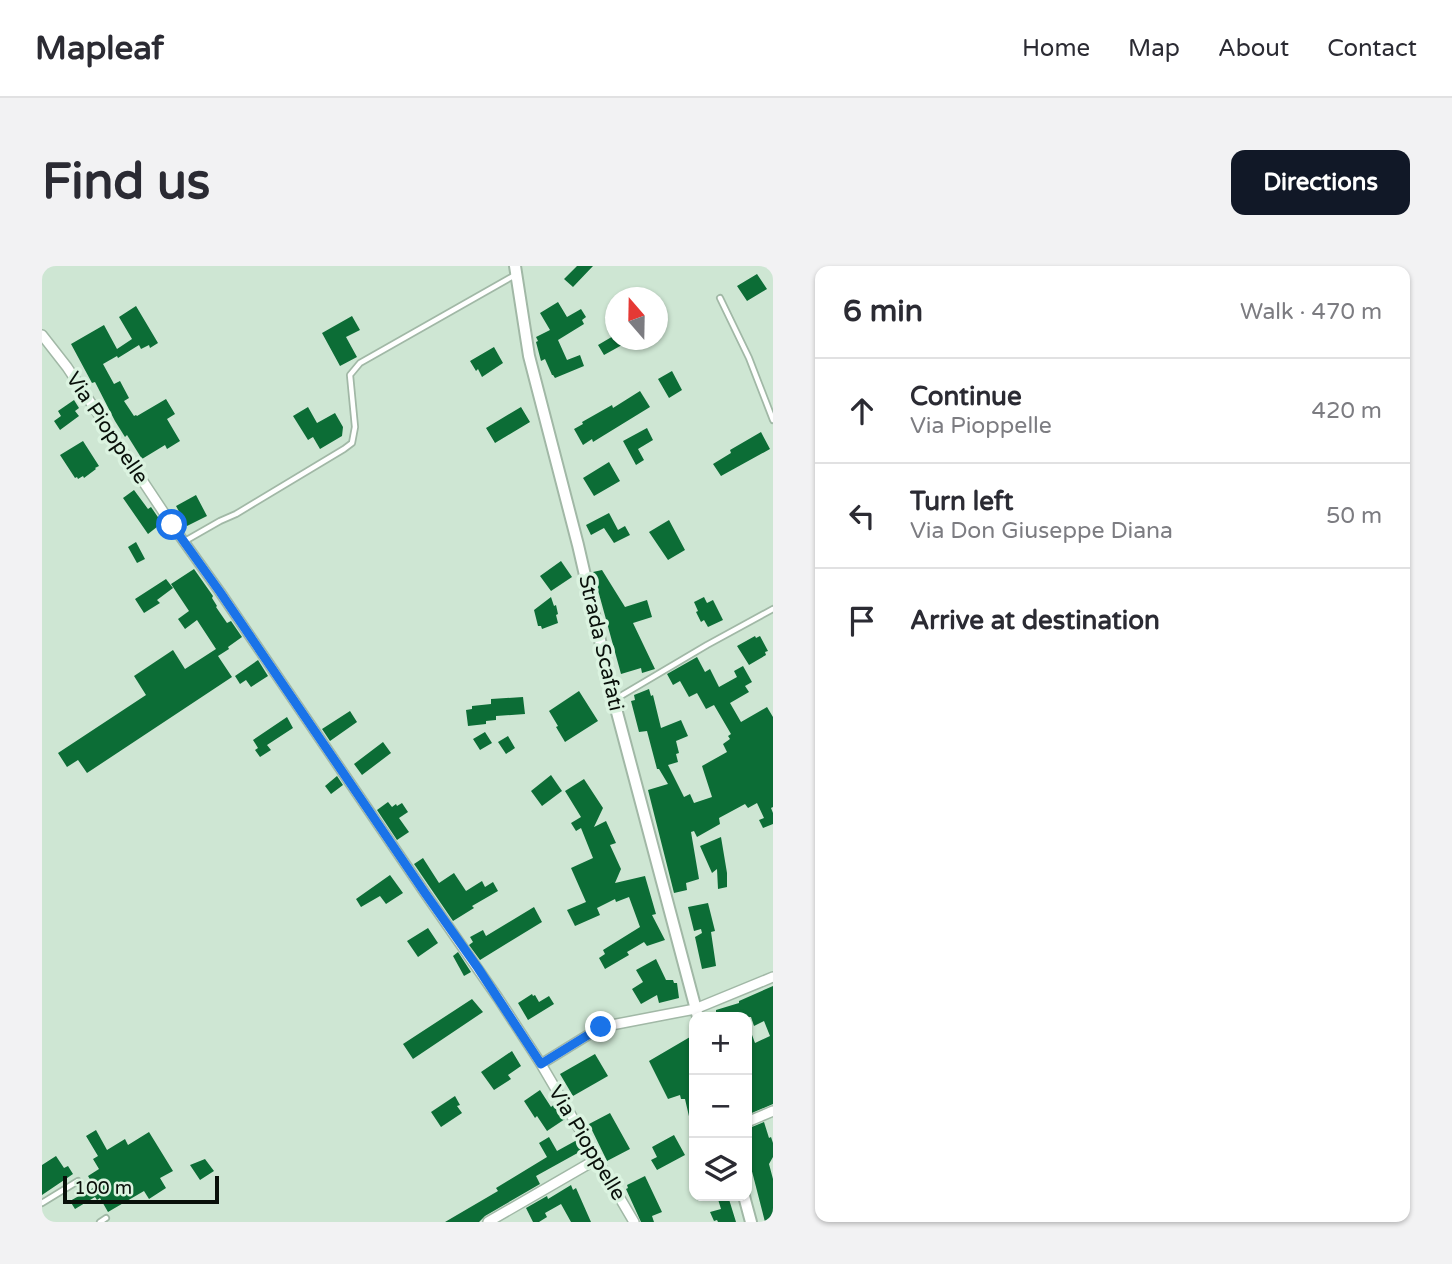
<!DOCTYPE html>
<html lang="en">
<head>
<meta charset="utf-8">
<style>
	:root { --surface:#fff; --page:#f2f2f3; --text:#2b2b33; --muted:#7c7c81; --line:#e1e1e2; --accent:#111827 }
	body { margin:0; font-family:"Varela Round",sans-serif; background:var(--page); color:var(--text) }
	.controls { position:absolute; right:21px; bottom:21px; display:grid; overflow:hidden; border-radius:14px; box-shadow:0 2px 5px #0004 }
	.controls button { width:63px; height:63px; display:grid; place-items:center; padding:0; border:0; border-bottom:2px solid var(--line); background:var(--surface); color:var(--text); font:35px sans-serif }
	.compass { position:absolute; left:563px; top:21px; width:63px; height:63px; border-radius:50%; background:var(--surface); box-shadow:0 2px 5px #0004; rotate:340deg }
	.scale { position:absolute; left:21px; bottom:18px; width:156px; box-sizing:border-box; padding-left:7px; border:4px solid #09100a; border-top:0; font-size:19px; line-height:24px; white-space:nowrap; color:#09100a; -webkit-text-stroke:5px #dbf3e0; paint-order:stroke }
	.stop { position:absolute; width:21px; height:21px; margin:-16px; border:5px solid #1a73e8; border-radius:50%; background:#fff }
	.stop.end { background:#1a73e8; border-color:#fff; box-shadow:0 2px 7px #0008 }
	.list { margin:0; padding:0; list-style:none }
	h2 { display:flex; justify-content:space-between; align-items:center; height:91px; margin:0; padding:0 28px; font-size:30px }
	h2 small { font-size:23px; font-weight:400; color:var(--muted) }
	.list li { display:grid; grid-template-columns:46px 1fr auto; gap:21px; align-items:center; box-sizing:border-box; height:105px; padding:0 28px; border-top:2px solid var(--line) }
	.list b { display:block; font-size:26px; white-space:nowrap }
	.list p { margin:0; font-size:23px; white-space:nowrap; color:var(--muted) }
	.list em { font-size:23px; font-style:normal; color:var(--muted) }
	.icon { flex:none; width:38px; height:38px; fill:none; stroke:currentColor; stroke-width:2; stroke-linecap:round; stroke-linejoin:round }
	.map { position:relative; flex:none; width:731px; height:956px; overflow:hidden; border-radius:14px }
	header { display:flex; align-items:center; gap:42px; box-sizing:border-box; height:98px; padding:0 35px; background:var(--surface); border-bottom:2px solid var(--line) }
	header strong { font-size:33px }
	nav { display:flex; gap:38px; margin-inline-start:auto; font-size:24px }
	.intro { display:flex; align-items:center; justify-content:space-between; box-sizing:border-box; height:168px; padding:0 42px }
	h1 { margin:0; font-size:49px }
	.button { padding:18px 32px; border-radius:14px; background:var(--accent); color:#fff; font-size:24px; font-weight:700 }
	main { display:flex; gap:42px; padding:0 42px }
	aside { flex:1; background:var(--surface); border-radius:14px; box-shadow:0 2px 5px #0004 }
	.map>svg:first-child { display:block }
	.building { fill:#0c6d36 }
	.lines { fill:none; stroke-linecap:round; stroke-linejoin:round }
	.service-casing { stroke:#a1b8a6; stroke-width:8 }
	.minor-casing { stroke:#a1b8a6; stroke-width:12 }
	.tertiary-casing { stroke:#a1b8a6; stroke-width:14 }
	.service { stroke:#fff; stroke-width:4.5 }
	.minor { stroke:#fff; stroke-width:9 }
	.tertiary { stroke:#fff; stroke-width:10 }
	.route { stroke:#1a73e8; stroke-width:9 }
	.labels { text-anchor:middle; dominant-baseline:central; stroke-width:7; stroke-linejoin:round; paint-order:stroke }
	.street-label { font-size:21px; fill:#09100a; stroke:#dbf3e0 }
</style>
</head>
<body>
<header>
<strong>Mapleaf</strong>
<nav><a>Home</a><a>Map</a><a>About</a><a>Contact</a></nav>
</header>
<div class="intro"><h1>Find us</h1><a class="button">Directions</a></div>
<main>
<div class="map">
<svg width="731" height="956" viewBox="0 0 731 956">
	<rect width="100%" height="100%" fill="#cee6d3"/>
	<!-- building -->
	<path class="building" d="M535,0H551L531,21L522,13Z
		M715,8L725,23L705,35L695,20Z
		M516,36L525,51L539,43L544,51L540,54L542,58L516,74L525,94L538,89L542,100L513,112L511,109H510L503,93L499,95L494,76L496,75L494,71L508,64L498,47Z
		M94,40L116,77L108,82L107,79L99,83L97,79L76,92L75,90L61,98L72,118L78,115L87,132L82,135L92,150L94,149L95,150L124,133L133,148L125,153L138,175L125,183L123,179L100,193L85,169L83,171L73,155L53,116L50,117L29,78L62,59L75,83L90,73L77,51Z
		M310,50L318,64L304,71L315,91L298,100L280,67Z
		M573,69V74H589L562,89L556,79Z
		M452,81L461,97L440,111L436,103L434,105L428,95Z
		M630,105L640,124L627,132L616,113Z
		M598,125L608,141L551,176L550,173L541,179L532,163L541,158L540,156L570,139L571,142Z
		M32,134L37,142L33,145L37,150L18,164L12,155L19,150L16,145Z
		M266,141L275,157L293,147L301,161L300,170L278,183L271,171L266,174L251,150Z
		M479,141L488,156L453,177L444,162Z
		M605,162L611,174L596,183L602,194L594,199L581,175Z
		M719,166L728,183L679,210L671,198L689,187L688,184Z
		M41,175L57,200L53,202L54,203L42,212L41,210L36,213L35,211L33,212L18,189Z
		M567,196L578,215L552,230L541,212Z
		M92,224L106,243L109,241L120,257L106,268L81,232Z
		M154,229L165,250L145,260L134,240Z
		M567,247L576,264L583,260L588,269L572,277L562,262L549,269L544,259Z
		M627,254L643,284L626,294L607,266Z
		M94,276L103,293L95,297L86,281Z
		M519,295L530,311L509,325L498,310Z
		M152,303L171,330L170,332L175,340L174,341L185,357L189,355L200,371L186,381L187,383L176,390L190,411L45,507L36,494L25,501L16,487L104,429L92,410L131,384L143,403L174,383L155,354L143,363L136,353L147,345L129,318Z
		M560,304L583,341L605,334L610,351L591,357L613,403L600,407L599,402L579,408L551,306Z
		M124,313L131,322L115,334L118,337L102,347L93,333Z
		M509,331L512,340L514,339L516,348L514,349L516,357L500,363L499,360H496L492,344Z
		M662,331L665,337L671,334L681,354L666,361L662,354L659,356L654,346L656,345L652,336Z
		M713,370L714,372L718,370L726,385L723,386L724,389L707,399L695,380Z
		M655,391L663,406L668,403L677,421L695,411L692,405L701,400L710,416L703,420L707,426L688,437L699,456L725,441L731,451V541L729,542L731,547V558L721,562L717,554L722,552L715,537L706,542L703,538L677,552L678,558L655,571L652,565L649,566L657,613L644,617L645,624L632,627L606,524L626,518L617,503H615L605,465L597,466L589,435L593,434L592,429L607,423L609,430L611,429L619,462L639,454L646,470L634,475L637,487L634,488L636,496L626,499L642,531L648,528L652,537L670,531L660,500L685,486L681,478L688,473L686,470L689,468L672,439L664,443L655,427L647,431L638,415L631,419L625,408Z
		M216,394L226,410L209,421L204,414L198,418L193,410Z
		M537,425L556,455L523,476L514,461L516,460L507,445Z
		M481,431L483,448L454,450V454L444,455V458L426,460L424,444L430,443V440L449,438V433Z
		M308,445L315,456L288,475L280,463Z
		M245,451L251,462L225,479L229,484L218,491L213,484L216,482L211,474Z
		M443,466L450,477L438,484L431,473Z
		M466,470L473,482L464,488L456,476Z
		M341,476L349,487L320,509L312,498Z
		M509,509L520,525L500,540L489,525Z
		M295,510L301,519L289,528L283,520Z
		M542,513L561,542L552,561L564,555L574,577L568,579L579,603L573,617L603,610L614,648L610,649L623,674L605,680L602,676L585,686L587,689L563,703L557,692L563,688L561,684L598,661L587,631L574,636L573,633L555,642L558,649L533,660L525,644L544,636L529,602L551,592L539,562L534,565L529,557L539,551L523,525Z
		M346,536L350,541L354,538L355,540L360,537L366,546L357,552L367,566L355,574L335,544Z
		M679,571L685,607V621L676,623L675,603L670,607L658,580Z
		M381,592L397,617L412,607L424,625L440,615L443,621L451,616L456,625L430,640L432,642L411,655L372,598Z
		M348,609L361,627L344,638L338,630L319,641L314,633Z
		M666,637L673,665L669,666L674,700L660,703L653,671L660,667L659,663L652,665L646,641Z
		M492,641L500,656L438,694L427,679L431,676L428,671L441,664L444,670Z
		M386,662L396,677L376,691L365,675Z
		M416,686L429,706L422,710L411,690Z
		M614,693L624,714H631L632,717H635L637,732L617,737L615,729L599,738L590,723L601,716L594,704Z
		M731,720V838L705,849V845L710,844L705,827V759L706,758L713,777L728,770L722,755L712,760L709,751H674V744L697,737V735Z
		M490,728L491,730L493,729L497,736L507,730L512,738L486,754L476,737Z
		M430,733L441,746L371,793L361,778Z
		M648,771L652,785V859H649L643,833H639L638,829L626,833L607,795Z
		M470,785L479,800L466,809L469,813L452,824L439,806Z
		M553,788L566,810L531,830L518,808Z
		M498,824L509,841L514,837L523,853L505,865L495,850L493,852L482,835Z
		M413,830L418,839L415,840L420,847L399,861L389,846Z
		M568,847L588,883L565,895L547,858Z
		M722,856L727,872L729,871L731,877V891L727,898L731,913V956H723L705,886V863Z
		M54,864L65,884L83,873L86,879L107,866L131,905L118,912L124,922L107,933L102,925L66,946L58,932L55,934L53,931L33,943L28,935L51,922L52,920L46,910L57,903L51,893L56,890L44,870Z
		M632,869L643,889L615,904L609,894L615,891L610,881Z
		M507,871L515,885L535,874L541,884L494,910L498,918L443,950L437,956H403L456,925L454,922L505,891L497,877Z
		M14,890L22,902L26,900L31,908L0,929V899Z
		M163,893L172,905L158,914L148,899Z
		M603,910L620,946L610,950L612,956H599L584,923L586,922L585,919Z
		M529,919L531,924L534,922L549,956H529L519,938L503,947L505,951L497,956H491L484,942L505,930L506,933Z
		M675,930H686L694,956H676L675,954L672,955L668,946L679,943Z"/>
	<g class="lines">
		<!-- service casing -->
		<g class="service-casing">
			<path id="service" d="M678,32L707,92L731,154
				M143,275L178,255L194,248L302,183L310,177L313,161L308,109L318,97L473,9
				M572,434L665,379L731,343
				M0,937L36,915
				M58,956L64,952"/>
		</g>
		<!-- minor casing -->
		<g class="minor-casing">
			<path id="minor" d="M0,69L25,101L130,259L178,326L383,627L456,732L499,798L592,956
				M499,798L559,761L653,743L731,711
				M705,856L731,845
				M446,956L555,893"/>
		</g>
		<!-- tertiary casing -->
		<g class="tertiary-casing">
			<path id="tertiary" d="M473,0L487,90L536,279L572,435L656,751
				M702,930L709,956"/>
		</g>
		<!-- service -->
		<use href="#service" class="service"/>
		<!-- minor -->
		<use href="#minor" class="minor"/>
		<!-- tertiary -->
		<use href="#tertiary" class="tertiary"/>
	</g>
	<g class="lines">
		<!-- route -->
		<path class="route" d="M130,259L178,326L383,627L436,702L499,798L559,761"/>
	</g>
	<g class="labels">
		<!-- street labels -->
		<g class="street-label">
			<text transform="translate(65 162) rotate(56)">Via Pioppelle</text>
			<text transform="translate(559 377) rotate(77)">Strada Scafati</text>
			<text transform="translate(545 877) rotate(59)">Via Pioppelle</text>
		</g>
	</g>
</svg>
<div class="controls">
<button>+</button>
<button>−</button>
<button><svg class="icon" aria-label="layers" viewBox="0 0 24 24"><path d="M12 4l9 5-9 5-9-5zM3 14l9 5 9-5"/></svg></button>
</div>
<svg class="compass" viewBox="-18 -18 36 36"><path d="M0-13l5 13h-10z" fill="#e53935"/><path d="M0 13l5-13h-10z" fill="#7c7c81"/></svg>
<div class="scale">100 m</div>
<div class="stop" style="left:130px;top:259px"></div>
<div class="stop end" style="left:559px;top:761px"></div>
</div>
<aside>
<h2>6 min<small>Walk · 470 m</small></h2>
<ul class="list">
<li><svg class="icon" aria-label="ahead" viewBox="0 0 24 24"><path d="M12 20V5M6 11l6-6 6 6"/></svg><div><b>Continue</b><p>Via Pioppelle</p></div><em>420 m</em></li>
<li><svg class="icon" aria-label="left" viewBox="0 0 24 24"><path d="M17 20v-9H6M10 6l-5 5 5 5"/></svg><div><b>Turn left</b><p>Via Don Giuseppe Diana</p></div><em>50 m</em></li>
<li><svg class="icon" aria-label="arrive" viewBox="0 0 24 24"><path d="M6 21V4h12l-3 4 3 4H6"/></svg><div><b>Arrive at destination</b></div></li>
</ul>
</aside>
</main>
</body>
</html>
